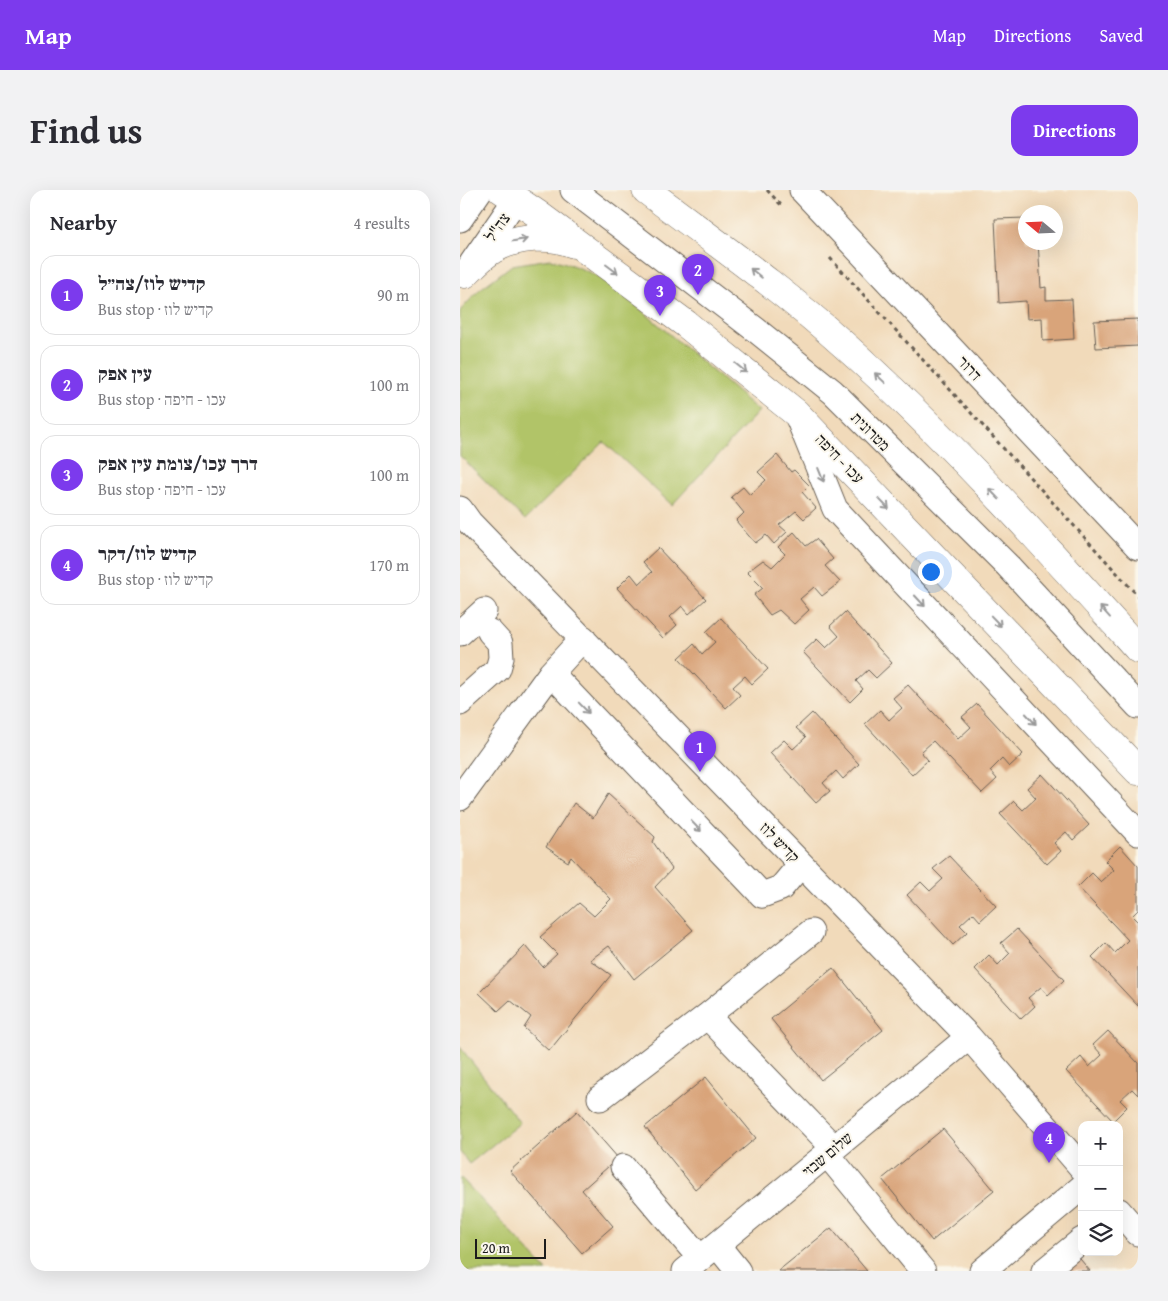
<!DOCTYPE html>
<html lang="en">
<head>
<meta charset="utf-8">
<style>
	:root { --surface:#fff; --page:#f2f2f3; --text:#2b2b33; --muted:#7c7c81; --line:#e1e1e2; --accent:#7c3aed }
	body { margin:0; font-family:"Gentium Book Plus","Frank Ruhl Libre",serif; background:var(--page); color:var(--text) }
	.controls { position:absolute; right:15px; bottom:15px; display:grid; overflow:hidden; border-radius:10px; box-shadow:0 5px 20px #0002 }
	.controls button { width:45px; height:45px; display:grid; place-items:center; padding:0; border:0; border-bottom:1px solid var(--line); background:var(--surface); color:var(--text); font:25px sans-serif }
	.compass { position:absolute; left:558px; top:15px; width:45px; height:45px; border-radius:50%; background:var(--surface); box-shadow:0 5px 20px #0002; rotate:289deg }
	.scale { position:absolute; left:15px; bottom:12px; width:71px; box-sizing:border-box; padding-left:5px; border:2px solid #1c1c1c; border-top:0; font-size:14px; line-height:18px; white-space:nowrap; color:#1c1c1c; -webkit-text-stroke:4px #fbf7ec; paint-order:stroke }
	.you { position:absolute; left:470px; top:381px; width:18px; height:18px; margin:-12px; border:4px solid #fff; border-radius:50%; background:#1a73e8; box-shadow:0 0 0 8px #1a73e833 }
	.badge { display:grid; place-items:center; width:32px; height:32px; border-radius:50%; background:var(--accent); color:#fff; font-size:16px; font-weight:700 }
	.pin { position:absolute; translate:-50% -41px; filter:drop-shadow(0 1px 2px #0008) }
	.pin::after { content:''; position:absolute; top:26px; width:18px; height:15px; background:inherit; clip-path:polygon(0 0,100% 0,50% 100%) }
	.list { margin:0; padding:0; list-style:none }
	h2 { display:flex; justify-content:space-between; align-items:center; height:65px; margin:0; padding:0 20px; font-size:21px }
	h2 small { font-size:16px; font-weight:400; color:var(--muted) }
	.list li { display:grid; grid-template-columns:32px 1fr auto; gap:15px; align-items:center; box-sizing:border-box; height:80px; margin:0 10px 10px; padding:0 10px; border:1px solid var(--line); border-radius:15px }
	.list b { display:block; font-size:19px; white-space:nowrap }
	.list p { margin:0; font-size:16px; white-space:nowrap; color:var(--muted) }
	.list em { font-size:16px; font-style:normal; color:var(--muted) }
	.icon { flex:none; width:28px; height:28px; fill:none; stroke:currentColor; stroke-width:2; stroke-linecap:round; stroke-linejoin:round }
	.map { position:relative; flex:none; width:678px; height:1081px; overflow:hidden; border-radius:15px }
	header { display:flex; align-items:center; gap:30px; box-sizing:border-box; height:70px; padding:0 25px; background:var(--accent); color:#fff }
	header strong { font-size:24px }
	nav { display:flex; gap:28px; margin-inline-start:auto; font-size:18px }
	.intro { display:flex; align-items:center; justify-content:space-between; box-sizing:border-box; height:120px; padding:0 30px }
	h1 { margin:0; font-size:35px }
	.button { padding:12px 22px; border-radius:15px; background:var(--accent); color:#fff; font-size:18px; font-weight:700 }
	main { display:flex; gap:30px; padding:0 30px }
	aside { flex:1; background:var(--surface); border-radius:15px; box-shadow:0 5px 20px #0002 }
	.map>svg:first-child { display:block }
	.green { fill:#b1c468; stroke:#667042 }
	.building { fill:#d9a47a }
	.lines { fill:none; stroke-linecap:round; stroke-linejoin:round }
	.minor-casing { stroke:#675e53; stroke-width:27 }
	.highway-casing { stroke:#675e53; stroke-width:29 }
	.path { stroke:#675e53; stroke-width:3; stroke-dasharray:4 4; stroke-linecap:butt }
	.minor { stroke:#fff; stroke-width:25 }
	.highway { stroke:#fff; stroke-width:28 }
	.oneway { stroke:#999 }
	.labels { text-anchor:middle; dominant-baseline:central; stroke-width:4; stroke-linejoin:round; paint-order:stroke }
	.street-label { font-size:16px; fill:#1c1c1c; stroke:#fbf7ec }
</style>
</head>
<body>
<header>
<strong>Map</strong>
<nav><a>Map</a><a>Directions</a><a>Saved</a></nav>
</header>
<div class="intro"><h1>Find us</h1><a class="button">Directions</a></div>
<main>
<aside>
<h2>Nearby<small>4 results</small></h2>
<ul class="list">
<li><span class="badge">1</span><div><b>קדיש לוז/צה״ל</b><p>Bus stop · קדיש לוז</p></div><em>90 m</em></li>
<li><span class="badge">2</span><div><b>עין אפק</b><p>Bus stop · עכו - חיפה</p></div><em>100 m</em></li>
<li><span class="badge">3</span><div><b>דרך עכו/צומת עין אפק</b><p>Bus stop · עכו - חיפה</p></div><em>100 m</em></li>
<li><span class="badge">4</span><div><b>קדיש לוז/דקר</b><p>Bus stop · קדיש לוז</p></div><em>170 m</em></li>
</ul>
</aside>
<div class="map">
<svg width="678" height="1081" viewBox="0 0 678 1081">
	<rect width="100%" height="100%" fill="#fbf7ec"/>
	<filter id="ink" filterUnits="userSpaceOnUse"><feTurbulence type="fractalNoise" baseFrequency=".02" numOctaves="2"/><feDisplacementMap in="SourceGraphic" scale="10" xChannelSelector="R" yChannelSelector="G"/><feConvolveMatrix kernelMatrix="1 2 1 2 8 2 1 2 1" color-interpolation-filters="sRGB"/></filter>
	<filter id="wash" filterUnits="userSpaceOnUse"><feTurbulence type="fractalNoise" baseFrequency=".0096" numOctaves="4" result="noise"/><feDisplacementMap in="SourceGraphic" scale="20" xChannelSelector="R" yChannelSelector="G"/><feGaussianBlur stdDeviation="1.12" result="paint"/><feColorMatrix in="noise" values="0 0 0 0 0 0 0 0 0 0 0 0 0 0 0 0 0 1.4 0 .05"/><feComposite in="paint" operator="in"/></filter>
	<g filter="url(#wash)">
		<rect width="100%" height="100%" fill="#f1daba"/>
		<!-- green -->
		<path class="green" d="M90,69C111,73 129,82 149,92L299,221L212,315L144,252L65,330L0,266V121L19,100L52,75Z
			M0,857L60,933L9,974L0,962Z
			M0,987L4,991L87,1081H0Z"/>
		<g id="blocks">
			<!-- building -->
			<path class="building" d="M566,28V52H578L581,98L586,97V110L612,109L614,149L583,151L582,128L567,129L566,111L539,113L535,29Z
				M678,129V156L636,158L634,131Z
				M317,265L331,282L334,280L349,295L342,302L356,318L344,329L336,321L319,335L327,342L314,354L306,345L295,353L276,331L284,323L271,307L283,297L290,305L306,290L298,282Z
				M334,342L346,356L356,349L373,369L365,376L380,392L362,406L354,397L340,409L349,420L334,434L319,420L310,425L294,405L303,398L287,382L303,370L312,377L325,364L318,357Z
				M198,358L246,409L229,424L222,416L210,427L217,435L203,448L157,398L171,384L179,394L192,382L183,372Z
				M385,422L432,473L416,488L408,480L396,491L403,499L390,512L343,462L357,449L366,458L379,446L370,436Z
				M261,428L308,479L292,494L285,486L273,497L280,505L266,518L219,468L234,454L242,464L255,452L246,442Z
				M448,495L498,549L511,537L502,527L517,514L563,564L549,577L542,569L530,581L537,589L522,603L473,551L461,562L468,570L452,585L405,534L420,520L429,530L442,518L433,508Z
				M352,523L399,574L383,589L376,581L363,593L370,601L356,613L310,563L324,550L333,559L346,547L336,538Z
				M582,584L629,635L613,650L606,642L594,653L601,661L587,674L540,624L554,611L563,620L576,608L567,598Z
				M148,604L195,647L193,652L212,679L195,697L233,740L174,789L149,756L130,770L151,785L89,861L64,838L71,827L50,810L38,821L19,803L65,756L83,777L97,764L80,747L119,713L134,726L151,709L111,667L108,672L86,657L114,613L133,628Z
				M660,656L678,676V720L672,726L678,732V816L632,767L646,753L655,763L668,750L618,697L632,683L641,692L654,680L645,671Z
				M489,666L536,716L520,731L513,723L500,735L507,742L493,755L447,705L461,692L470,701L483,689L473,679Z
				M557,739L604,790L588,805L581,797L568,808L575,816L561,829L515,779L529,765L538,775L550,763L541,753Z
				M373,778L423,840L361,890L311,829Z
				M648,841L678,873V905L672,899L660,910L667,917L653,931L606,881L621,867L629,877L642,865L633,855Z
				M246,887L296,948L235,999L185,937Z
				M117,921L158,968L122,1000L153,1036L122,1063L50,981Z
				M483,939L534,1000L472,1051L422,989Z
				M371,1038L407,1081H318Z
				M616,1064L630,1081H595Z"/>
		</g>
	</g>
	<g filter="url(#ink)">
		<use href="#blocks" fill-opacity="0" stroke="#675e53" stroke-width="1"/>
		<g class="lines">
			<!-- minor casing -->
			<g class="minor-casing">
				<path id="minor" d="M113,0L296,140L373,202L548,376L678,516
					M342,0L678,357
					M0,29L20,0
					M12,73L56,9
					M337,225L375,319L678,643
					M0,319L10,333L509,847L622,978
					M0,443L24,421
					M91,483L302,705L321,698L341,674
					M0,513L38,479L41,468L40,453L30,442
					M0,608L91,483L123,448
					M247,826L374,958
					M140,908L247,826L351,742
					M367,964L463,1081
					M163,977L240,1068
					M659,1021L678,1043
					M257,1055L278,1081
					M225,1081L509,847
					M522,1081L622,997
					M584,1081L622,1050"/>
			</g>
			<!-- highway casing -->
			<g class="highway-casing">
				<path id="highway" d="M42,0L76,23L226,134L336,223L678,581
					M186,0C252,50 322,99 383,154C488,248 583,354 678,459
					M5,84C14,75 23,65 34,59C58,46 89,44 114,54"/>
			</g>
			<!-- path -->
			<path class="path" d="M307,0L322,16
				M370,68L678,406"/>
			<!-- minor -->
			<use href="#minor" class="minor"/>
			<!-- highway -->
			<use href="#highway" class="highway"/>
		</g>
		<!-- one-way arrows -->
		<defs><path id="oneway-shaft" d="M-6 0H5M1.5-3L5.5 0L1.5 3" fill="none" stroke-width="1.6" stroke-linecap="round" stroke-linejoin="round" transform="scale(1.25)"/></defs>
		<g class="oneway">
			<use href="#oneway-shaft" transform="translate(60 50) rotate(-10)"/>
			<use href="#oneway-shaft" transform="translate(152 79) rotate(37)"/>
			<use href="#oneway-shaft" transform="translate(296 83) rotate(-141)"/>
			<use href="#oneway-shaft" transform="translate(281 178) rotate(39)"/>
			<use href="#oneway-shaft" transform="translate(420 188) rotate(-137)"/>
			<use href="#oneway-shaft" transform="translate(361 285) rotate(68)"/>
			<use href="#oneway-shaft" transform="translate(534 304) rotate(-134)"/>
			<use href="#oneway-shaft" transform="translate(424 314) rotate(46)"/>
			<use href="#oneway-shaft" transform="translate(460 411) rotate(47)"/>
			<use href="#oneway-shaft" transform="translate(645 422) rotate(-132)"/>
			<use href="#oneway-shaft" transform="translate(536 431) rotate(46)"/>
			<use href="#oneway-shaft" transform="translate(124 518) rotate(46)"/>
			<use href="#oneway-shaft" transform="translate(571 529) rotate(47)"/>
			<use href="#oneway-shaft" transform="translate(236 636) rotate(46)"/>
		</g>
	</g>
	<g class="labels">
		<!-- street labels -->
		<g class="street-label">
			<text transform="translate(37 37) rotate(-55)">צה"ל</text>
			<text transform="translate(510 178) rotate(47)">דרור</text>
			<text transform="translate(411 241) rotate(45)">מטרונית</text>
			<text transform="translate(380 268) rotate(46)">עכו - חיפה</text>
			<text transform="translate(320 652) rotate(46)">קדיש לוז</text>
			<text transform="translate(367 964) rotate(-40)">שלום שבזי</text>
		</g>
	</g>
</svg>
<div class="controls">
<button>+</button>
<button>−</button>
<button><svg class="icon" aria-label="layers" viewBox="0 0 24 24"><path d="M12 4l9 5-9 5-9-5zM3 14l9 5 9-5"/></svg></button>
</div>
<svg class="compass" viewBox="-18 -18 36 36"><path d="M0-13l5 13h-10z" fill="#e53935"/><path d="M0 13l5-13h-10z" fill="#7c7c81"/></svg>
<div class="scale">20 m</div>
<div class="you"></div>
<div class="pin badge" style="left:240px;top:582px">1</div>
<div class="pin badge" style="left:238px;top:105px">2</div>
<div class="pin badge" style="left:200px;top:126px">3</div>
<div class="pin badge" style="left:589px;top:973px">4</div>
</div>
</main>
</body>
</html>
